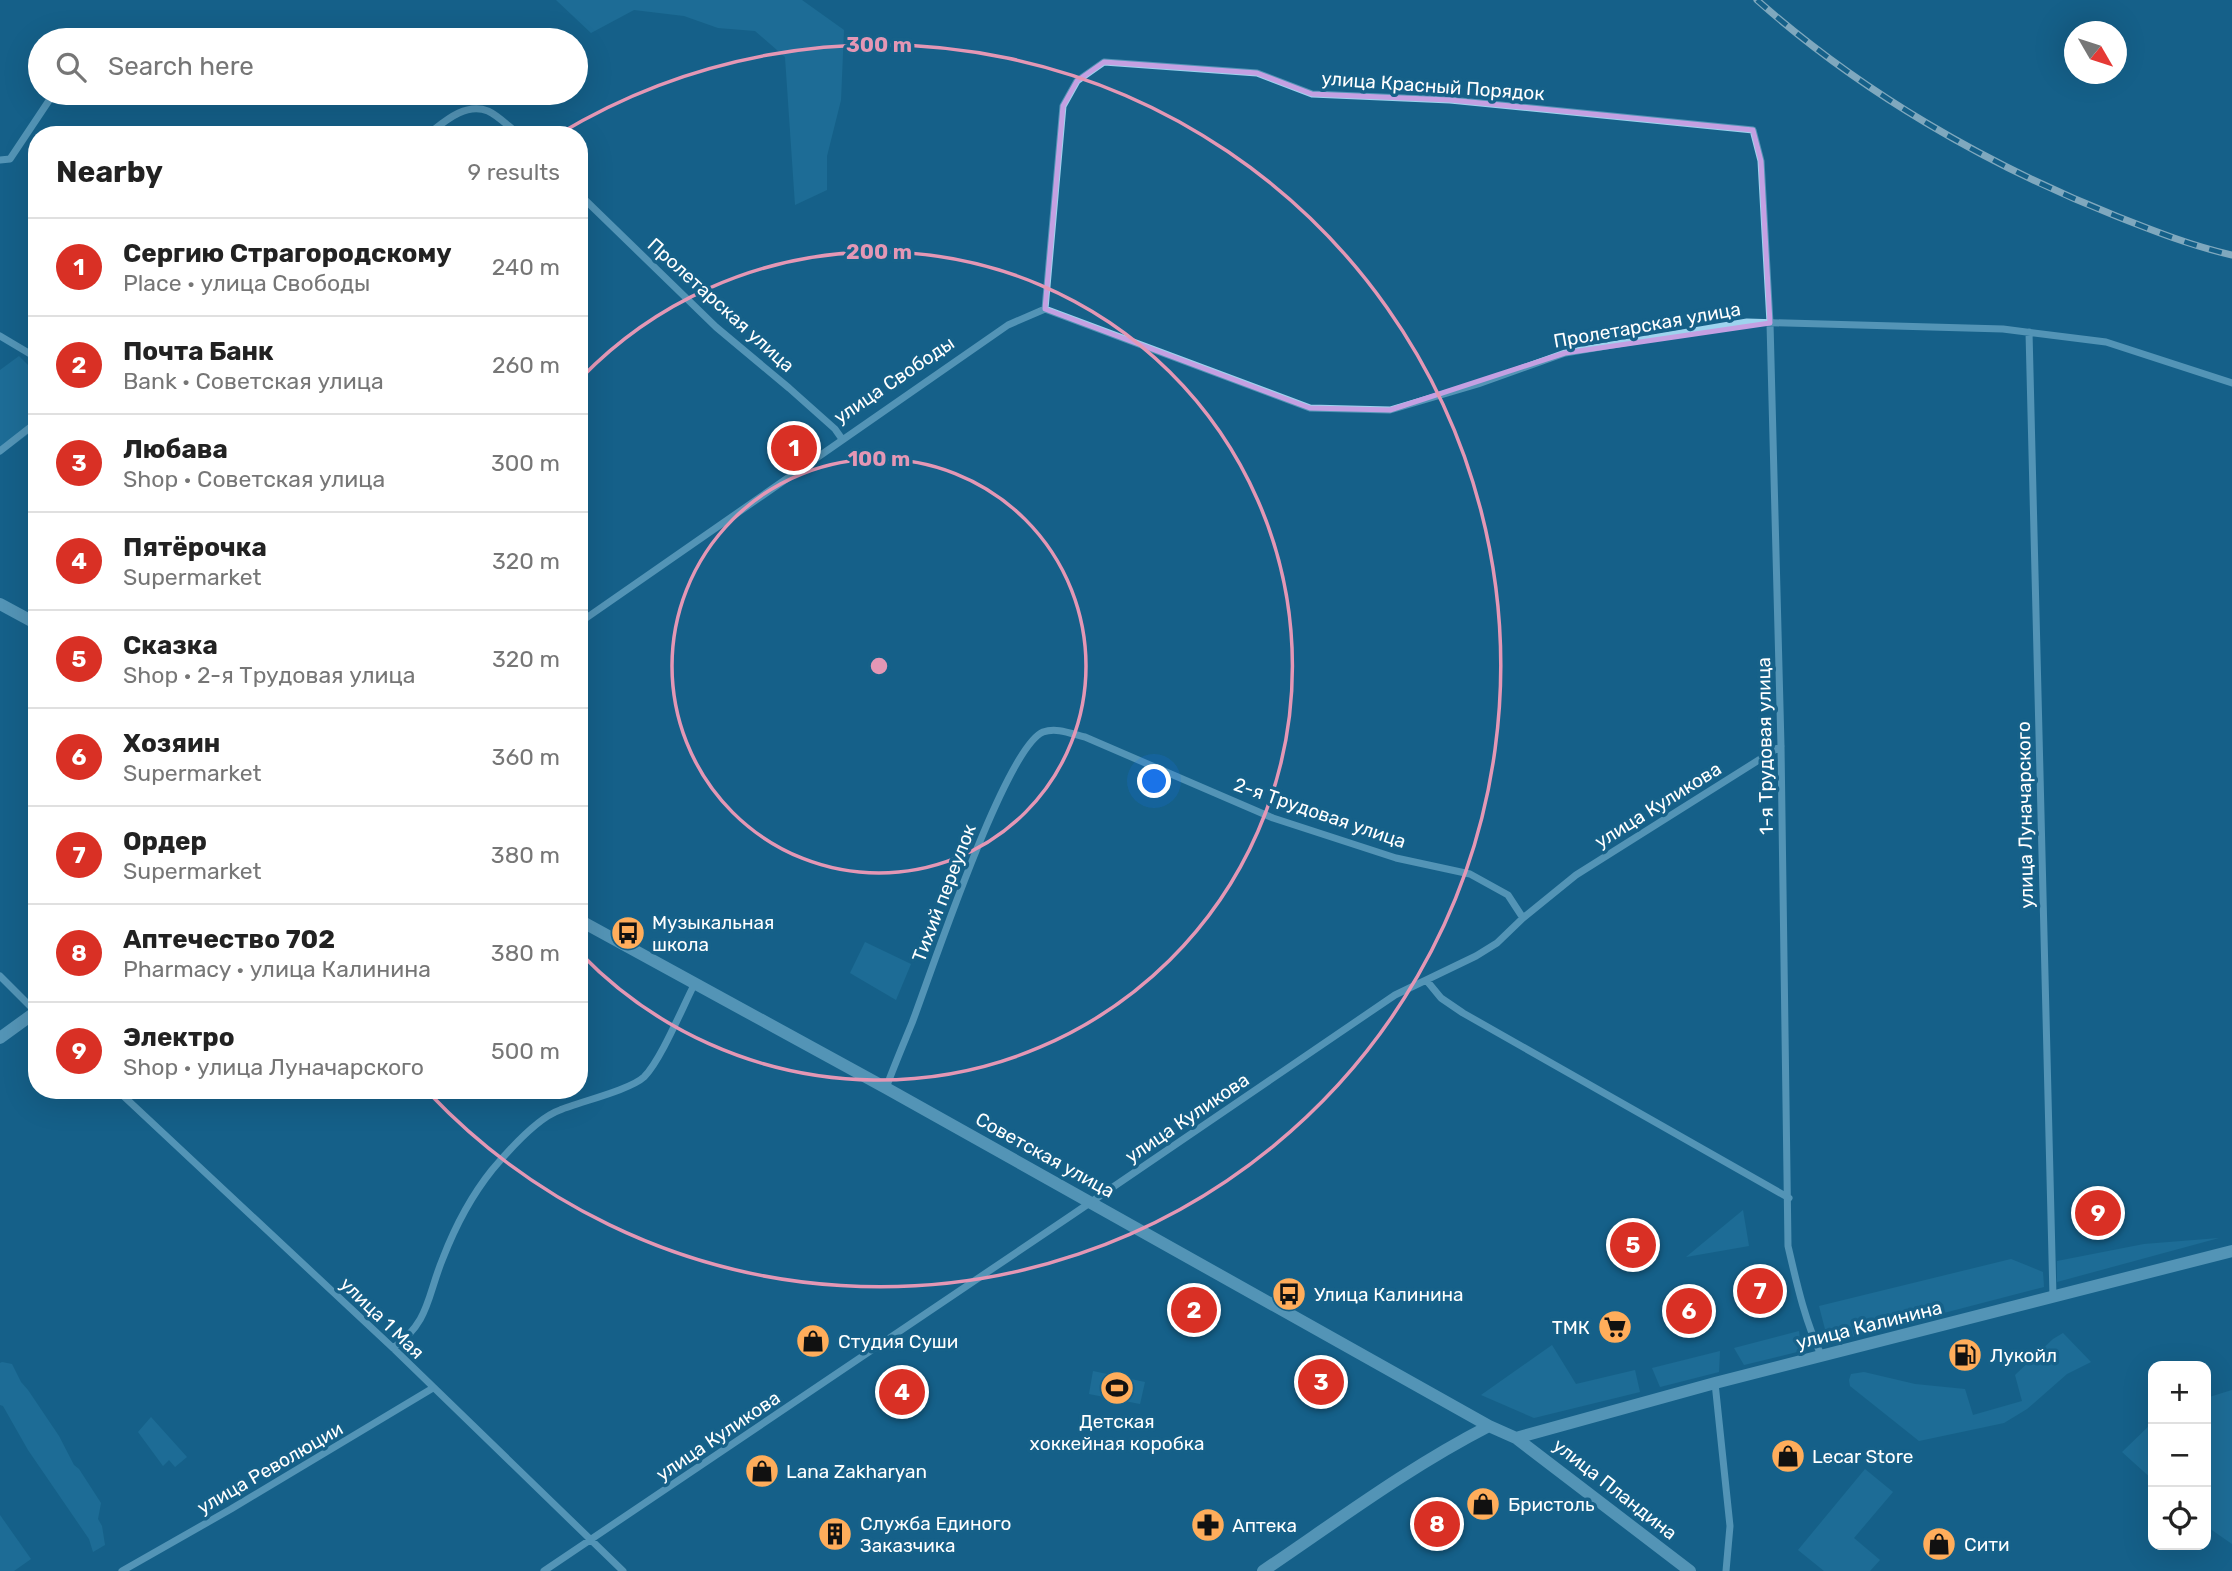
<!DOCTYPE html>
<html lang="en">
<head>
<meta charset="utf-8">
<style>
	:root { --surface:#fff; --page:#f6f6f6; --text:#222; --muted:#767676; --line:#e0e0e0; --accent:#d93025 }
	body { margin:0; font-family:Rubik,sans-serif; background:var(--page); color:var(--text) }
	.controls { position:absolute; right:21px; bottom:21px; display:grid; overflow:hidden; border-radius:14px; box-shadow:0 7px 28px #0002 }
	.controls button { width:63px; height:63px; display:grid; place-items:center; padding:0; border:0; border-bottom:2px solid var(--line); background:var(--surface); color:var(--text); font:35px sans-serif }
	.compass { position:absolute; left:2064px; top:21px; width:63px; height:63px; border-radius:50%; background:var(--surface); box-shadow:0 7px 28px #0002; rotate:129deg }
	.you { position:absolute; left:1155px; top:782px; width:24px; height:24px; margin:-18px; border:5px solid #fff; border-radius:50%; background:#1a73e8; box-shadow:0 0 0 10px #1a73e833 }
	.badge { display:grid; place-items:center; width:46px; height:46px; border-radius:50%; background:var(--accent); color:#fff; font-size:23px; font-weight:700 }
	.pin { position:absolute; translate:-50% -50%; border:4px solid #fff; box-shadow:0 2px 7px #0006 }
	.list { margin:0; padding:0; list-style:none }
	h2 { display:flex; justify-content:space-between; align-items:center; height:91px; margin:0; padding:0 28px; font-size:30px }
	h2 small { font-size:23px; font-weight:400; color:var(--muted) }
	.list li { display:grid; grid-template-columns:46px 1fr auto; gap:21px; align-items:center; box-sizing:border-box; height:98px; padding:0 28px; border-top:2px solid var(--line) }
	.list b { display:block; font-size:26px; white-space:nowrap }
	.list p { margin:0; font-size:23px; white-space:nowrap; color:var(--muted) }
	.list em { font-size:23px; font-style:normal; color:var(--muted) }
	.icon { flex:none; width:38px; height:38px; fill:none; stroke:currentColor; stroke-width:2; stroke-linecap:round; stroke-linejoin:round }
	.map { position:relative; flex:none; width:2232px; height:1571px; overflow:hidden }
	.search { position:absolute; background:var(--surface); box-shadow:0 7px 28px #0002; left:28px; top:28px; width:560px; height:77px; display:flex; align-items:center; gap:18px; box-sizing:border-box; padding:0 24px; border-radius:38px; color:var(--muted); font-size:26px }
	.panel { position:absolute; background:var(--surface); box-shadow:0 7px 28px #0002; left:28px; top:126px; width:560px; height:973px; border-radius:28px }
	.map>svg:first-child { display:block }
	.green { fill:#267ba6 }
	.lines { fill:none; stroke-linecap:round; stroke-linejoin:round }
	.minor { stroke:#9ed3ee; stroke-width:7 }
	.tertiary { stroke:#9ed3ee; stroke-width:12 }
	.rail-casing { stroke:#fff; stroke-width:7 }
	.rail { stroke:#166189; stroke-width:4.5; stroke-dasharray:13; stroke-linecap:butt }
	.marked { fill:none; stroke:#c4a0e2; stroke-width:5; stroke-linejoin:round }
	.ring { fill:none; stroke:#e497b5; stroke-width:3.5 }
	.labels { text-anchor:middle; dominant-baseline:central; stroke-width:7; stroke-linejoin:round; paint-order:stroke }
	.street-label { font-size:19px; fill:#fff; stroke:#166189 }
	.poi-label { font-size:19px; fill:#fff; stroke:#166189; text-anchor:start }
	.centre { fill:#e497b5; stroke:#166189; stroke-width:3.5 }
	.ring-label { font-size:21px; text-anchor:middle; font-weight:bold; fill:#e497b5; stroke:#166189; stroke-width:7; stroke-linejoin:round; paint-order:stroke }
</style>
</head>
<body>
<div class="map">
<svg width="2232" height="1571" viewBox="0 0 2232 1571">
	<rect width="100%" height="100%" fill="#166189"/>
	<!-- green -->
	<path class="green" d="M556,0H802L844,30L841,100L827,156V190L795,205L785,57L755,31L718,28L684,16L634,10L591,33Z
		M19,356L37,374V428L0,455V370Z
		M865,942L911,964L896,1000L850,973Z
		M1743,1210L1749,1246L1686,1257Z
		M2219,1238L2057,1282V1261L2144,1244Z
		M2011,1259L2043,1272L2044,1287L1836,1341L1826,1333L1819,1306Z
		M1799,1331L1801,1351L1744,1365L1734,1348Z
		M2063,1333L2091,1362L2067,1374L2027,1409L2004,1423L1919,1441L1850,1386L1849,1380L1851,1374L1864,1372L1915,1384L1965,1389L1973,1415L2022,1401L2015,1375L2053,1339Z
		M1552,1345L1576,1384L1635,1370L1640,1392L1534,1418L1481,1395Z
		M1720,1351L1719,1372L1660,1387L1652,1368Z
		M2,1362L12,1364L21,1382L28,1390L59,1436L74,1465L79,1469L101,1503L98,1519L102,1526L105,1545L93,1552L89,1539L28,1450L3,1406L0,1405V1363Z
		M1093,1371L1145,1382L1140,1404L1089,1394Z
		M2232,1390V1544L2206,1526V1398Z
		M151,1417L187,1457L175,1467L169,1460L163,1466L138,1432Z
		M2153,1422V1480L2122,1452Z
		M1865,1469L1893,1492L1854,1538L1880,1560L1870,1571H1824L1798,1550Z
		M0,1515L31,1559L14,1571H0Z"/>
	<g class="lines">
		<!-- minor -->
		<path class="minor" d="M427,135C444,122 465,102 488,111C499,116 510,128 520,135
			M0,160L10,159L54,93
			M579,194L716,327L789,388L835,429L842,439
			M1045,309L1063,106L1077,81L1104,62L1257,73L1312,94L1450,100L1753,130L1761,161L1770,323L1781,746L1788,1246C1797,1285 1805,1321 1822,1357
			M1045,309L1310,408L1390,410L1478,384L1565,353L1747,322L2003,329L2106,342L2232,383
			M2029,332L2053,1297
			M0,336L37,358
			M0,451L37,422
			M579,623L1008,325L1045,309
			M0,976L37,1013
			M1427,981L1441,998L1463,1013L1789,1198
			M886,1088C894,1066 903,1045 912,1023C930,976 1005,748 1043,732C1057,727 1072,734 1085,737L1273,818L1396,858L1470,874L1508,895L1523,918
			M117,1090L393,1348L623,1571
			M393,1348C430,1322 427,1296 443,1258C455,1227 472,1195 492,1170C508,1151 537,1118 560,1110C579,1102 630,1090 644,1077C661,1060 683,1006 695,983
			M1715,1383L1730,1526L1726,1571
			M122,1571L231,1509L433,1388
			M544,1571L1072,1215L1395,995L1476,956L1497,943L1523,918L1576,875L1781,746"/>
		<!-- tertiary -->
		<path class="tertiary" d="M0,604L37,624
			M579,920L886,1088L1489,1426L1516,1438L1690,1571
			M0,1038L37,1011
			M1516,1438L1715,1383L2232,1251
			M1263,1571C1337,1521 1409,1467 1489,1426"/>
		<!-- rail casing -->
		<g class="rail-casing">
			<path id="rail" d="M1757,0C1861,92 1987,165 2116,216C2154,231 2192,246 2232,255"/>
		</g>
		<!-- rail -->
		<use href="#rail" class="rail"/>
	</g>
	<!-- marked area -->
	<path d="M0 0H2232V1571H0ZM1104,62L1257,73L1312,94L1450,100L1753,130L1761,161L1770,323L1565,353L1390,410L1310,408L1045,309L1063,106L1077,81Z" fill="#166189" fill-opacity=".55" fill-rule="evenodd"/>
	<path class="marked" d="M1104,62L1257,73L1312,94L1450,100L1753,130L1761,161L1770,323L1565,353L1390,410L1310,408L1045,309L1063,106L1077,81Z"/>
	<!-- distance rings -->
	<g class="ring">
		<circle cx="879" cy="666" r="207"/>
		<path d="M581 378A414 414 0 1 1 581 954"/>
		<path d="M559 134A621 621 0 1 1 429 1093"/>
	</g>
	<!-- icons -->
	<defs>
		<g id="bus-disc" transform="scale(1.75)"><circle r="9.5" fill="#ffad5b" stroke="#166189"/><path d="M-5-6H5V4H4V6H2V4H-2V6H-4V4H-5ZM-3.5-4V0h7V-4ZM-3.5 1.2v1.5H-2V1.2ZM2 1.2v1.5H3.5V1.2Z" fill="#111"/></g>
		<g id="supermarket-disc" transform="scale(1.75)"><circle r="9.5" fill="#ffad5b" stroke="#166189"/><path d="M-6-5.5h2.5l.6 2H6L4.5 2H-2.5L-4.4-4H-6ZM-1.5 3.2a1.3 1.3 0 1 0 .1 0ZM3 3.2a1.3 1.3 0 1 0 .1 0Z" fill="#111"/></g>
		<g id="shop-disc" transform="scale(1.75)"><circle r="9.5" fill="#ffad5b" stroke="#166189"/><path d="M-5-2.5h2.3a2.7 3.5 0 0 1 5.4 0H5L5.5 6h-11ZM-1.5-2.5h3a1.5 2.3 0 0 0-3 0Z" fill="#111"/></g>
		<g id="fuel-disc" transform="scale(1.75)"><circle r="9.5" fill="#ffad5b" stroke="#166189"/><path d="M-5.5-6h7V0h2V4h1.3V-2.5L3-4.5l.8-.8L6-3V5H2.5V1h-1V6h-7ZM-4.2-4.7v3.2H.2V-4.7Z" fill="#111"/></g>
		<g id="stadium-disc" transform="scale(1.75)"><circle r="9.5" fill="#ffad5b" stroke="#166189"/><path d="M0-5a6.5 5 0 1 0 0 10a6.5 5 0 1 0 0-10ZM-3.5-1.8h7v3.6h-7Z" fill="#111"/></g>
		<g id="pharmacy-disc" transform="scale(1.75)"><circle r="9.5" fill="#ffad5b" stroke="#166189"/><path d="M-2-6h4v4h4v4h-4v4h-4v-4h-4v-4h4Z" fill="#111"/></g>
		<g id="building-disc" transform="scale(1.75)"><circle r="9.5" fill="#ffad5b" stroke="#166189"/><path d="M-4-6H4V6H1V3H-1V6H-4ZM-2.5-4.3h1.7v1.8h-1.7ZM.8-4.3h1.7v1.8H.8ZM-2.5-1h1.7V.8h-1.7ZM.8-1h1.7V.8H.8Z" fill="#111"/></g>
	</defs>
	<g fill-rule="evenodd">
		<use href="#bus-disc" x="628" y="933"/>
		<use href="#bus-disc" x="1289" y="1294"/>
		<use href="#supermarket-disc" x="1615" y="1327"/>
		<use href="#shop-disc" x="813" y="1341"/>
		<use href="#fuel-disc" x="1965" y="1355"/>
		<use href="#stadium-disc" x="1117" y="1388"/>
		<use href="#shop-disc" x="1788" y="1456"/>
		<use href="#shop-disc" x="762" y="1471"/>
		<use href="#shop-disc" x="1483" y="1504"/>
		<use href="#pharmacy-disc" x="1208" y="1525"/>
		<use href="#building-disc" x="835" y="1534"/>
		<use href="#shop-disc" x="1939" y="1544"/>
	</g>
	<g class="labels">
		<!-- street labels -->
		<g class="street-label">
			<text transform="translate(1433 86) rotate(4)">улица Красный Порядок</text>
			<text transform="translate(721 305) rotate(42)">Пролетарская улица</text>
			<text transform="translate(1647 325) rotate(-10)">Пролетарская улица</text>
			<text transform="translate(894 380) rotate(-34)">улица Свободы</text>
			<text transform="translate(1765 746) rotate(-91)">1-я Трудовая улица</text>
			<text transform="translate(1658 805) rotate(-32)">улица Куликова</text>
			<text transform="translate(1320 813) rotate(19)">2-я Трудовая улица</text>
			<text transform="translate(2025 815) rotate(-91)">улица Луначарского</text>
			<text transform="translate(944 893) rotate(-69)">Тихий переулок</text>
			<text transform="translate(1187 1118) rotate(-34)">улица Куликова</text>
			<text transform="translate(1045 1155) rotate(29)">Советская улица</text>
			<text transform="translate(382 1318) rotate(44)">улица 1 Мая</text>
			<text transform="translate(1869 1325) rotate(-14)">улица Калинина</text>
			<text transform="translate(718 1436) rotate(-34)">улица Куликова</text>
			<text transform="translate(270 1468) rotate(-30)">улица Революции</text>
			<text transform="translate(1615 1489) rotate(38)">улица Пландина</text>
		</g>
		<!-- poi labels -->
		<g class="poi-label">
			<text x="652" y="922">Музыкальная<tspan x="652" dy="22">школа</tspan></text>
			<text x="1314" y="1294">Улица Калинина</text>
			<text x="1590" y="1327" text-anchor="end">ТМК</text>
			<text x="838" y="1341">Студия Суши</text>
			<text x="1990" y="1355">Лукойл</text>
			<text x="1117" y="1421" text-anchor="middle">Детская<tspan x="1117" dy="22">хоккейная коробка</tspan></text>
			<text x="1812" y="1456">Lecar Store</text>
			<text x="786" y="1471">Lana Zakharyan</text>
			<text x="1508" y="1504">Бристоль</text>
			<text x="860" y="1523">Служба Единого<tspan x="860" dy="22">Заказчика</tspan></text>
			<text x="1232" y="1525">Аптека</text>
			<text x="1964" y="1544">Сити</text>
		</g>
	</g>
	<circle cx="879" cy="666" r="10" class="centre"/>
	<g class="ring-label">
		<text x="879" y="52">300 m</text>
		<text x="879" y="259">200 m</text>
		<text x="879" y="466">100 m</text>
	</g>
</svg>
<div class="controls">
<button>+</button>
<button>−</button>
<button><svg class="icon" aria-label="locate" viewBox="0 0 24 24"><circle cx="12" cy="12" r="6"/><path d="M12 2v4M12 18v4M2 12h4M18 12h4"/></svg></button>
</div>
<svg class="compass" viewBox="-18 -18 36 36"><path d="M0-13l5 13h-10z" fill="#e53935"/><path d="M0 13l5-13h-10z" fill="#767676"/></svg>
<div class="you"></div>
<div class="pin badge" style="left:794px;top:448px">1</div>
<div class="pin badge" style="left:1194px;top:1310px">2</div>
<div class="pin badge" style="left:1321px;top:1382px">3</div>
<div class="pin badge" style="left:902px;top:1392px">4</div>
<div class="pin badge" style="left:1633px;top:1245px">5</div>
<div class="pin badge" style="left:1689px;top:1311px">6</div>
<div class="pin badge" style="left:1760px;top:1291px">7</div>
<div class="pin badge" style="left:1437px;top:1524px">8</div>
<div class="pin badge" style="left:2098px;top:1213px">9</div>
<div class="search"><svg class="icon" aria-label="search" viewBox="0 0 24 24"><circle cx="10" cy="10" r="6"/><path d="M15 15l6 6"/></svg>Search here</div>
<section class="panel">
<h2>Nearby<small>9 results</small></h2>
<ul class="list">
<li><span class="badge">1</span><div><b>Сергию Страгородскому</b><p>Place · улица Свободы</p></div><em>240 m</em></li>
<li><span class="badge">2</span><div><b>Почта Банк</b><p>Bank · Советская улица</p></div><em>260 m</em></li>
<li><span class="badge">3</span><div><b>Любава</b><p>Shop · Советская улица</p></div><em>300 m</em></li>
<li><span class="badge">4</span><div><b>Пятёрочка</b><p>Supermarket</p></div><em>320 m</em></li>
<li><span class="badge">5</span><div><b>Сказка</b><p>Shop · 2-я Трудовая улица</p></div><em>320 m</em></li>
<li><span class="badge">6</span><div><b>Хозяин</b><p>Supermarket</p></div><em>360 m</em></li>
<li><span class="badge">7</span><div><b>Ордер</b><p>Supermarket</p></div><em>380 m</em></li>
<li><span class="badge">8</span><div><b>Аптечество 702</b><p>Pharmacy · улица Калинина</p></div><em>380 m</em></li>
<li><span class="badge">9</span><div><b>Электро</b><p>Shop · улица Луначарского</p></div><em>500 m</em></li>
</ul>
</section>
</div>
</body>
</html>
